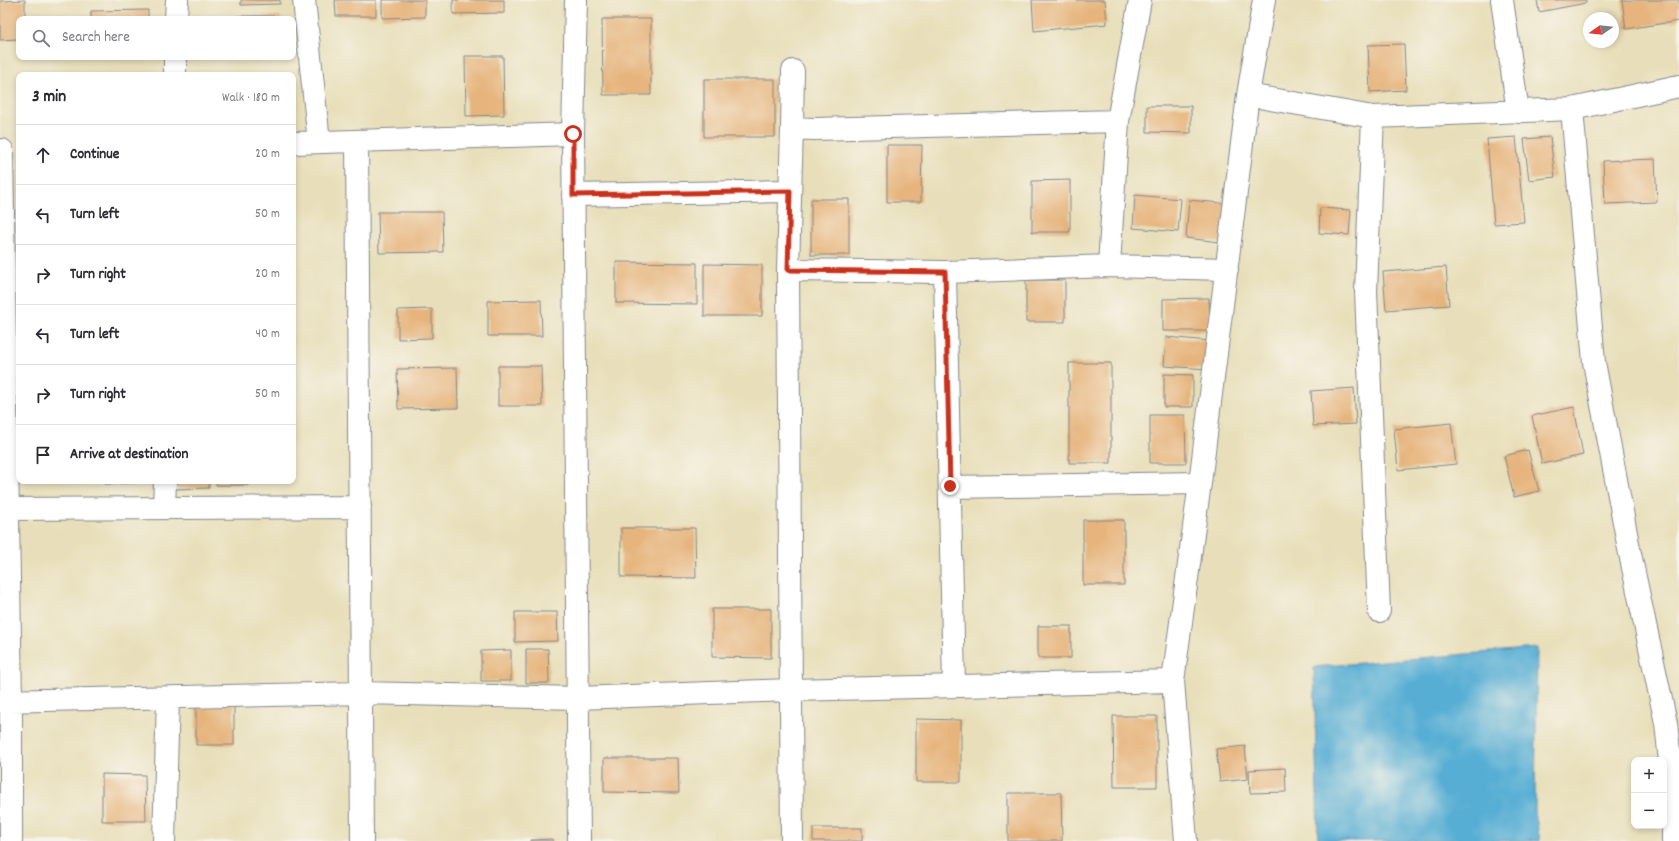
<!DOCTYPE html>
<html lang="en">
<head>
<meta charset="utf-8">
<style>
	:root { --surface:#fff; --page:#f2f2f3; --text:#2b2b33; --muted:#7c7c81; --line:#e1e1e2 }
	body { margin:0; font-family:Dekko,sans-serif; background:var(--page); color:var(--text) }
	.controls { position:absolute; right:12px; bottom:12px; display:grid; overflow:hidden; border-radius:8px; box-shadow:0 2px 6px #0003 }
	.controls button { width:36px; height:36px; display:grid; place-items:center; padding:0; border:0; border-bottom:1px solid var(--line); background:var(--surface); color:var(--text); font:20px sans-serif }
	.compass { position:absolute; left:1583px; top:12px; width:36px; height:36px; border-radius:50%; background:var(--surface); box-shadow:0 2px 6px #0003; rotate:256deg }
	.stop { position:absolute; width:12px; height:12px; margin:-9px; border:3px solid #c8321e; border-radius:50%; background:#fff }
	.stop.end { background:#c8321e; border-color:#fff; box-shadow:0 1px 4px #0008 }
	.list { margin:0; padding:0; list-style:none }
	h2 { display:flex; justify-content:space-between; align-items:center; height:52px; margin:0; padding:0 16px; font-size:17px }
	h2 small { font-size:13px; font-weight:400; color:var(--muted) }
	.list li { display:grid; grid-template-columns:26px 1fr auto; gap:12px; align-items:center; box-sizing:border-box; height:60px; padding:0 16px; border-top:1px solid var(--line) }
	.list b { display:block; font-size:15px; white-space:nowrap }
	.list em { font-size:13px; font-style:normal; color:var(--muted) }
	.icon { flex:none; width:22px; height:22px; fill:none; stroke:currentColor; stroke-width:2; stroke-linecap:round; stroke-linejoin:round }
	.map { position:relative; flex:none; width:1679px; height:841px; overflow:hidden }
	.search { position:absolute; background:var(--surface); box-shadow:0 2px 6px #0003; left:16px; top:16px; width:280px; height:44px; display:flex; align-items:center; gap:10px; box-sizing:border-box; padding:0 14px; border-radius:8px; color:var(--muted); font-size:15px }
	.panel { position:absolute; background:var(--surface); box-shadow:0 2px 6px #0003; left:16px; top:72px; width:280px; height:412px; border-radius:8px }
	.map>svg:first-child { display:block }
	.water { fill:#57aed4; stroke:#396e99 }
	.building { fill:#e6b47c }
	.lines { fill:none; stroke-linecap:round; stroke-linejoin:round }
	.street-casing { stroke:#82878c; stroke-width:24 }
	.secondary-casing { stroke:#82878c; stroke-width:24 }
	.street { stroke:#fff; stroke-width:22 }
	.secondary { stroke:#fff; stroke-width:22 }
	.route { stroke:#c8321e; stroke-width:5 }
</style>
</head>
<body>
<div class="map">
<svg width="1679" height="841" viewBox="0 0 1679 841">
	<rect width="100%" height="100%" fill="#f7f3e8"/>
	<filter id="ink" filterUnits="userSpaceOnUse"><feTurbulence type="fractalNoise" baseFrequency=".025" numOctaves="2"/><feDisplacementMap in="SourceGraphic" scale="8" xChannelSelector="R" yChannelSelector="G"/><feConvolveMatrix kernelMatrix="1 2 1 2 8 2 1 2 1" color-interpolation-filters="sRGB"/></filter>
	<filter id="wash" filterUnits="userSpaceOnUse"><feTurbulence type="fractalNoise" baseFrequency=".012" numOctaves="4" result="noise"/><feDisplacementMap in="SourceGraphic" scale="16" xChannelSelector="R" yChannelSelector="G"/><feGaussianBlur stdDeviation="0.9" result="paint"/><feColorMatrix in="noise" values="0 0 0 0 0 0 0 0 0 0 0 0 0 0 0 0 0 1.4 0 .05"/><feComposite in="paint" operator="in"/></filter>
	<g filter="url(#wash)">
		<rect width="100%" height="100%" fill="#e8dfba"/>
		<!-- water -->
		<path class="water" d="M1537,648L1535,812L1540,841H1318L1314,667Z"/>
		<g id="blocks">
			<!-- building -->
			<path class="building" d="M25,0V19H19V39L0,40V1Z
				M241,0H280V4L241,5Z
				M335,0H376V16H336Z
				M382,0H425V17L382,18Z
				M453,0H504V13L453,14Z
				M1032,0H1105L1107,24L1034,31Z
				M1537,0H1586V3L1539,12Z
				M1622,0H1679V21L1626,29Z
				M148,10V19H91V11Z
				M236,16H280L281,19H236Z
				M602,19H651V95H603Z
				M1404,44L1406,90L1370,92L1368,45Z
				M465,56H503L504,115L466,116Z
				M704,79H775V137H704Z
				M1147,106H1191V133L1147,132Z
				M1516,137L1524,222L1494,224L1487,139Z
				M1550,137L1555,177L1529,180L1524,139Z
				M887,145H922L921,202H887Z
				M1655,159L1657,202L1605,204L1603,161Z
				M1070,180V232H1032V181Z
				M1135,195L1181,199L1178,232L1133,228Z
				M811,199H849V255H811Z
				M1189,200L1231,204L1227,243L1186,238Z
				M1320,208L1351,210L1349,235L1319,233Z
				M378,212H442L443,252L379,253Z
				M616,262L697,263V304L616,303Z
				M704,264L762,265V316H704Z
				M1446,267L1449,305L1386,310L1383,272Z
				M1026,280H1065V322H1026Z
				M1209,298L1210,331H1163V299Z
				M541,300L542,336H488V301Z
				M432,309V338L398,339V310Z
				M1166,337L1210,341L1208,369L1164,366Z
				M1069,363H1111V463H1069Z
				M498,366H541L542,406H498Z
				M457,368L458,408L398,409L397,369Z
				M1164,374L1193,375V407H1164Z
				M1354,388L1356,424L1313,426L1311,391Z
				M1574,407L1583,455L1542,464L1532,416Z
				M1150,415H1185L1186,463H1150Z
				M1451,423L1456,464L1398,470L1394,429Z
				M1528,450L1539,491L1514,497L1504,456Z
				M105,481H134V483L105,484Z
				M176,481H209V488L176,489Z
				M216,481H248V485H216Z
				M1083,520H1124V585H1083Z
				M621,528H695L696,578L621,577Z
				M712,609H771V658L712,657Z
				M515,612H557L558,641L515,642Z
				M1038,626H1071V658H1038Z
				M526,649H548L549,683H526Z
				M511,650V681H481V651Z
				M196,700H234V745H196Z
				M1113,716H1157V787H1114Z
				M916,719L961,720V782H916Z
				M1245,746L1248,779L1220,782L1216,749Z
				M604,758H678L679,793L604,792Z
				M1285,768L1286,792L1250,793L1249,770Z
				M102,774L145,775L146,821H102Z
				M1008,793H1061L1062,841H1008Z
				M813,828H862V841H813Z
				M553,839V841H531V840Z"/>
		</g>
	</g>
	<g filter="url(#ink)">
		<use href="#blocks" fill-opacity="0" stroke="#82878c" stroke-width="1"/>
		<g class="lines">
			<!-- street casing -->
			<g class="street-casing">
				<path id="street" d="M304,0L319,142
					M1502,0L1518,112
					M176,19L177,0
					M175,75V57
					M1248,95L1373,117L1572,109L1679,86
					M1572,109L1594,362L1629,549L1666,723L1673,790V841
					M1373,117L1366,291L1379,611
					M792,128L793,71
					M357,141L362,841
					M293,143L573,134
					M2,150L11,701V841
					M573,195L790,191
					M1109,266L1118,121
					M788,270L945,272L1109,266L1227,269
					M945,272L954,686
					M950,487L1200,483
					M164,508L165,481
					M8,509L360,507
					M0,701L361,693L578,698L791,690L1173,681
					M164,841L168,698
					M792,841L788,270L792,128L814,129L1118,121L1140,0
					M1186,841L1173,681L1200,483L1248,95L1264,0"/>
			</g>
			<!-- secondary casing -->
			<g class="secondary-casing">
				<path id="secondary" d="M576,0L573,134L579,841"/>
			</g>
			<!-- street -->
			<use href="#street" class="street"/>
			<!-- secondary -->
			<use href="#secondary" class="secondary"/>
		</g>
	</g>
	<g class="lines" filter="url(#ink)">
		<!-- route -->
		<path class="route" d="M573,134V195L790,191L788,270L945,272L950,486"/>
	</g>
</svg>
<div class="controls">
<button>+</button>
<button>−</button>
</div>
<svg class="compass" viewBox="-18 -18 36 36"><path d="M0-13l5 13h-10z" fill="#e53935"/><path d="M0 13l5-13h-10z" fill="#7c7c81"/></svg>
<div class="stop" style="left:573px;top:134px"></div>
<div class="stop end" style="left:950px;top:486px"></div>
<div class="search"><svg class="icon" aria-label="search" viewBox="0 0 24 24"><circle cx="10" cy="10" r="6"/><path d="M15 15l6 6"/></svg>Search here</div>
<section class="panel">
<h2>3 min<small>Walk · 180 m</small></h2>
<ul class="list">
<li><svg class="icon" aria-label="ahead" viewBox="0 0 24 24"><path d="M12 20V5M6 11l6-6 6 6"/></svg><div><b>Continue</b></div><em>20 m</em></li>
<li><svg class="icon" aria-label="left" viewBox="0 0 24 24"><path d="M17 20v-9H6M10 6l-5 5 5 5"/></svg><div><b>Turn left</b></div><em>50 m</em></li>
<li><svg class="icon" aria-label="right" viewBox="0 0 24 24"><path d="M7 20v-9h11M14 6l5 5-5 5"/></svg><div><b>Turn right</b></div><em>20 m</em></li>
<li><svg class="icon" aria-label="left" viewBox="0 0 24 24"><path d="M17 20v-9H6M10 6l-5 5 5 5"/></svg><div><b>Turn left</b></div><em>40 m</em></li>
<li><svg class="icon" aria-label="right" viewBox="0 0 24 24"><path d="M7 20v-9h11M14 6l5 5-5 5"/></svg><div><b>Turn right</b></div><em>50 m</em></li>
<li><svg class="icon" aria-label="arrive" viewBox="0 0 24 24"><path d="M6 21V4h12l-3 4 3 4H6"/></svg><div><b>Arrive at destination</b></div></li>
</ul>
</section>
</div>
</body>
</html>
